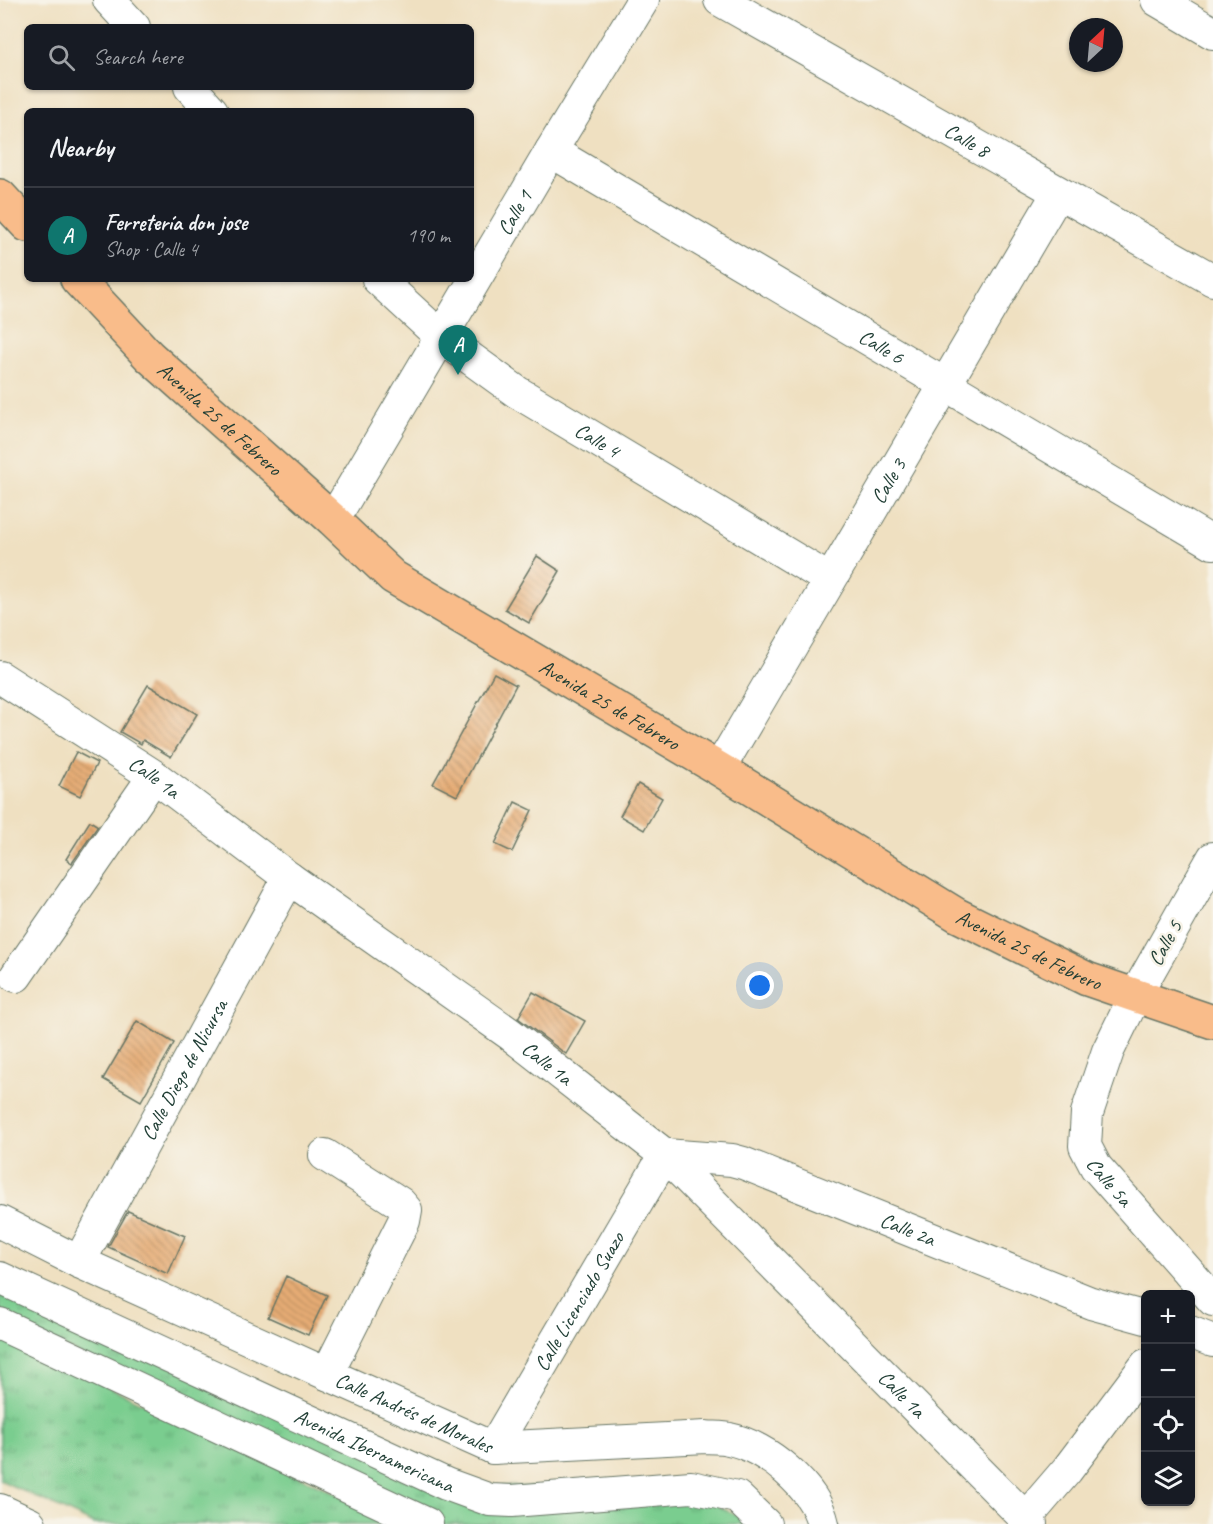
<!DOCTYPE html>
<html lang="en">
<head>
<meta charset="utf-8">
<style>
	:root { --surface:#171b24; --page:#242831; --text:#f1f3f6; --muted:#9ea1a6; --line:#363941; --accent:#0f766e }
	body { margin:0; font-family:Caveat,sans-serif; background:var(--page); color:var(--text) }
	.controls { position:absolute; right:18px; bottom:18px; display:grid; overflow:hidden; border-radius:9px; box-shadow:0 2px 4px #0004 }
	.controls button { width:54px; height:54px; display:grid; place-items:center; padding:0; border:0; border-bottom:2px solid var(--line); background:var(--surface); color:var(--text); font:30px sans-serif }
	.compass { position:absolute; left:1069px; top:18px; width:54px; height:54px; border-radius:50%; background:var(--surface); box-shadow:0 2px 4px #0004; rotate:26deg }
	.you { position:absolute; left:760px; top:986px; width:21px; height:21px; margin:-15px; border:4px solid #fff; border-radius:50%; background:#1a73e8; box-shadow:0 0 0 9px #1a73e833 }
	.badge { display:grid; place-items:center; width:39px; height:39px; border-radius:50%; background:var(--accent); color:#fff; font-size:20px; font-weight:700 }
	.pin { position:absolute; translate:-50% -50px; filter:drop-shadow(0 2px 3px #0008) }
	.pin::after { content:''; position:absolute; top:32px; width:21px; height:18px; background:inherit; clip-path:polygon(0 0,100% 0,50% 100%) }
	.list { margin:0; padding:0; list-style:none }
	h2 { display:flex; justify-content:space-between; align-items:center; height:78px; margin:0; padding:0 24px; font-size:26px }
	h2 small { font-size:20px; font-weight:400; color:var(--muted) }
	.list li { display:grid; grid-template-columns:39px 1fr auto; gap:18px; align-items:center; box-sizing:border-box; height:96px; padding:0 24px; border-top:2px solid var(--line) }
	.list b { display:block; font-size:22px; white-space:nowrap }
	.list p { margin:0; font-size:20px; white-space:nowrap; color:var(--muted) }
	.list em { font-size:20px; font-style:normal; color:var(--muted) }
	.icon { flex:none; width:33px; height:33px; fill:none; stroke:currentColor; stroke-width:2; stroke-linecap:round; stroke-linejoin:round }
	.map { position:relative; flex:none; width:1213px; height:1524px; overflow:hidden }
	.search { position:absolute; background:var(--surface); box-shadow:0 2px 4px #0004; left:24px; top:24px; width:450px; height:66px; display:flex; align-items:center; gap:15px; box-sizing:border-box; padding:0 21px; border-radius:9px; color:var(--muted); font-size:22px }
	.panel { position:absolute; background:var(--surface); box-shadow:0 2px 4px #0004; left:24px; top:108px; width:450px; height:174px; border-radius:9px }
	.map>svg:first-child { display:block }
	.grass { fill:url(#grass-tufts); stroke:#4c8562; stroke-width:1.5 }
	.building { fill:url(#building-back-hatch) }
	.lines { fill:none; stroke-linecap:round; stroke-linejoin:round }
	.minor-casing { stroke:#687665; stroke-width:34 }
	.major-casing { stroke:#687665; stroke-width:36 }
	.minor { stroke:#fff; stroke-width:32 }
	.major { stroke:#f9bc8a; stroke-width:33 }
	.labels { text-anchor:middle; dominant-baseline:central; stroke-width:5; stroke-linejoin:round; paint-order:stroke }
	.street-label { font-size:21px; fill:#1f3d34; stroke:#f7f3e8 }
</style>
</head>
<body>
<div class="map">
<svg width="1213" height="1524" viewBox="0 0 1213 1524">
	<defs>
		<pattern id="grass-tufts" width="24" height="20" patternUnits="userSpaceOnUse" patternTransform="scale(1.5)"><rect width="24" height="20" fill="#7acd8f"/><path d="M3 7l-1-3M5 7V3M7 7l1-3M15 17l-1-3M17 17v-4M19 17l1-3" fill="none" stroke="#63a876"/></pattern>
		<pattern id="building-back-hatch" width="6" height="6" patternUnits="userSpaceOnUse" patternTransform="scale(1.5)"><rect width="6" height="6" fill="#e6ac74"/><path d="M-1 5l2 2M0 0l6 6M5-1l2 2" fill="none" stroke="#ba8d60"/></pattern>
	</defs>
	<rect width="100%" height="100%" fill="#f7f3e8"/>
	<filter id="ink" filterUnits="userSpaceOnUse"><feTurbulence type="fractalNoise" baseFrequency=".0167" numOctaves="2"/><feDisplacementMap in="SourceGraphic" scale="12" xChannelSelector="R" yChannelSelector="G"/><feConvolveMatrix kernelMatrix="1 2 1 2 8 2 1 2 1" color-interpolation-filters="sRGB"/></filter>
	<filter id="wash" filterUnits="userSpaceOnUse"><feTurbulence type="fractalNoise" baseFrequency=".008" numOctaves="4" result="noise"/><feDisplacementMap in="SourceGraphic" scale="24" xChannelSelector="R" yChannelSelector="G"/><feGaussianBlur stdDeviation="1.35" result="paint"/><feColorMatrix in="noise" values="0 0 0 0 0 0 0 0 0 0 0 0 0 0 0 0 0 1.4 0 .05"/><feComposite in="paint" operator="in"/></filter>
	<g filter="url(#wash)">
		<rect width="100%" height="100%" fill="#efe0c1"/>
		<!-- grass -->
		<path class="grass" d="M0,1284L430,1483L691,1493L755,1524H436L0,1316Z
			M0,1336L401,1524H94L0,1480Z"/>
		<g id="blocks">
			<!-- building -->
			<path class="building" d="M537,556L560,571L529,623L505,609Z
				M494,673L516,685L457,796L433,784Z
				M148,685L197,714L171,757L143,740L141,744L120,732Z
				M76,752L97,763L80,796L59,786Z
				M638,784L662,798L644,830L620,816Z
				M515,802L532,810L512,852L495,844Z
				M90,821L98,826L72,863L66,859Z
				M533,992L585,1021L566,1054L518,1018Z
				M137,1021L174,1043L141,1101L103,1079Z
				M128,1211L185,1236L168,1274L108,1247Z
				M286,1276L327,1295L308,1335L268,1317Z"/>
		</g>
	</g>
	<g filter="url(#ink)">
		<use href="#blocks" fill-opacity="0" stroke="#687665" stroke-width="1.5"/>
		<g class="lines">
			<!-- minor casing -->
			<g class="minor-casing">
				<g id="minor">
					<path d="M109,0L134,27"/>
					<path id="s1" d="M720,0L1213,280"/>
					<path d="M1157,0L1213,33"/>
					<path d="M190,87L212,111"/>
					<path id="s2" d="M551,151L1213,543"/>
					<path id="s3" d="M378,279L441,337L517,392L830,580"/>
					<path id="s4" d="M333,520L551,151L643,0"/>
					<path id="s5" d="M0,677L154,776L289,878L510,1034L665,1155L1031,1524"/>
					<path id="s6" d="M719,769L1058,193"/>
					<path id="s7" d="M1213,858L1135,996L1108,1051L1087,1113L1085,1146L1096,1167L1213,1300"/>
					<path d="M16,976L154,776"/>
					<path d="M325,1155L400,1203L406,1210L404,1221L327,1374"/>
					<path id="s8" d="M0,1222L79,1262L327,1374L493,1448L706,1437C713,1438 722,1437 729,1439C766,1446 815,1487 823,1524"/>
					<path id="s9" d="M79,1262L289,878"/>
					<path id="s10" d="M0,1278L446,1484L490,1500L512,1501L691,1487L737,1497L765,1524"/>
					<path d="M0,1324L427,1524"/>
					<path d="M1190,1332L1213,1341"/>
					<path id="s11" d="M493,1448L665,1155L732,1160L743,1163L1091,1303L1146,1318"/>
					<path d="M0,1510L30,1524"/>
					<path d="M1025,1519L1067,1470L1146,1365"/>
				</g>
			</g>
			<!-- major casing -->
			<g class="major-casing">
				<g id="major">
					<path d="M0,196L27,225"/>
					<path id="s12" d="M77,279L149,356L333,520L393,577L719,769L957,915L1087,979L1213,1022"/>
				</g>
			</g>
			<!-- minor -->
			<use href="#minor" class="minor"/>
			<!-- major -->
			<use href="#major" class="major"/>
		</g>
	</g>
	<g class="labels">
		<!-- street labels -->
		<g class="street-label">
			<text stroke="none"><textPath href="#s1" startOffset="284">Calle 8</textPath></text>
			<text stroke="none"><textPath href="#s4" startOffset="357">Calle 1</textPath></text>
			<text stroke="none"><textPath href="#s2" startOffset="384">Calle 6</textPath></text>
			<text stroke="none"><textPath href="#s12" startOffset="200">Avenida 25 de Febrero</textPath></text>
			<text stroke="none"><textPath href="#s3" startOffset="273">Calle 4</textPath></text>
			<text stroke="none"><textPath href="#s6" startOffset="334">Calle 3</textPath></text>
			<text stroke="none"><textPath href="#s12" startOffset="686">Avenida 25 de Febrero</textPath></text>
			<text stroke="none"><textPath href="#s5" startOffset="184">Calle 1a</textPath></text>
			<text transform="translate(1165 943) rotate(-61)">Calle 5</text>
			<text stroke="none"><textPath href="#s12" startOffset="1172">Avenida 25 de Febrero</textPath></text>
			<text stroke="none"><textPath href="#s5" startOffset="670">Calle 1a</textPath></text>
			<text stroke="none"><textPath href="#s9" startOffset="219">Calle Diego de Nicursa</textPath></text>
			<text stroke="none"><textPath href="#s7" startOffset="362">Calle 5a</textPath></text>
			<text stroke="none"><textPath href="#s11" startOffset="596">Calle 2a</textPath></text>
			<text stroke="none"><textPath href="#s11" startOffset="170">Calle Licenciado Suazo</textPath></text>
			<text stroke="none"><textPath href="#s5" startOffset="1156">Calle 1a</textPath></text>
			<text stroke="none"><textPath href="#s8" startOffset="456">Calle Andrés de Morales</textPath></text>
			<text stroke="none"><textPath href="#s10" startOffset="412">Avenida Iberoamericana</textPath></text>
		</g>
	</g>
</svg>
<div class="controls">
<button>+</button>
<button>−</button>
<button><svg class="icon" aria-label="locate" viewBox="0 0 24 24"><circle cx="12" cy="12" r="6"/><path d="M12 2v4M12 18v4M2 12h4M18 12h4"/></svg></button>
<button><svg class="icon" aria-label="layers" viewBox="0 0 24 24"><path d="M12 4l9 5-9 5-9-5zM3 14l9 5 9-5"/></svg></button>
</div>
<svg class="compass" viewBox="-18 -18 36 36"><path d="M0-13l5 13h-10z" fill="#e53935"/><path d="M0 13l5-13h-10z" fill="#9ea1a6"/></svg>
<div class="you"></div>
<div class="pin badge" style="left:458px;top:375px">A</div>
<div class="search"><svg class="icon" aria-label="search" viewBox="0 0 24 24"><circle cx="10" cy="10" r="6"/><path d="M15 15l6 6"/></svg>Search here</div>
<section class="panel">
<h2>Nearby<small></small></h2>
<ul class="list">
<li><span class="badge">A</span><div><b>Ferretería don jose</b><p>Shop · Calle 4</p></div><em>190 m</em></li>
</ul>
</section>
</div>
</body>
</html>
